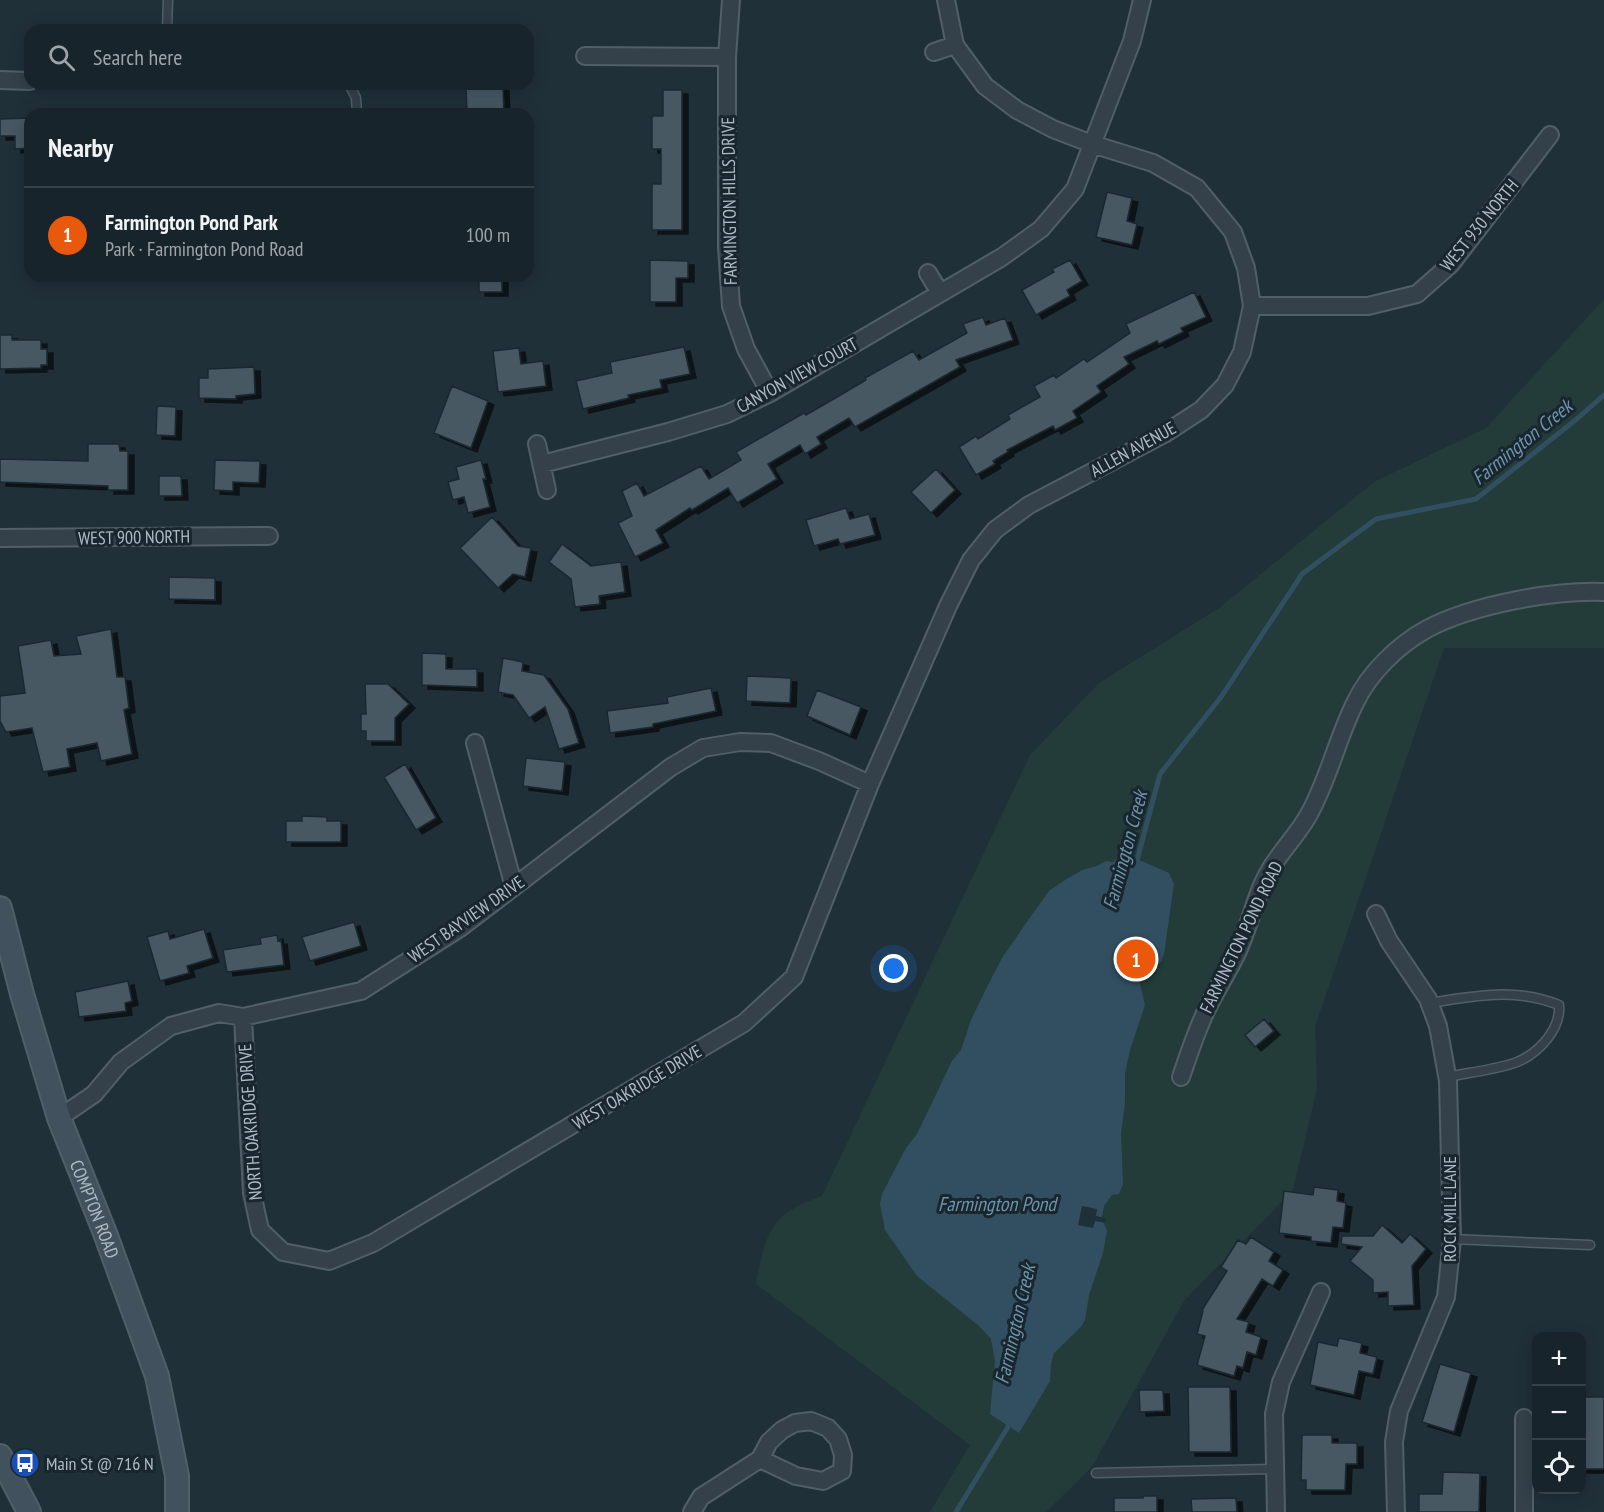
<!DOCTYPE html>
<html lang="en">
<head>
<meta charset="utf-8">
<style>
	:root { --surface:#18242b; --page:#253037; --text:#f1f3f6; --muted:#9fa4a9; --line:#364147; --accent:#ea580c }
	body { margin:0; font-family:"PT Sans Narrow",sans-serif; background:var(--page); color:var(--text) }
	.controls { position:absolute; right:18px; bottom:18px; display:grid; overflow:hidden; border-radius:12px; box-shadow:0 3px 15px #0003 }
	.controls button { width:54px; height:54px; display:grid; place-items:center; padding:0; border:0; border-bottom:2px solid var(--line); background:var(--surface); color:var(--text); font:30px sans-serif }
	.you { position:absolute; left:894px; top:969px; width:21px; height:21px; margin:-15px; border:4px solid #fff; border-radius:50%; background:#1a73e8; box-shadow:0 0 0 9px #1a73e833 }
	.badge { display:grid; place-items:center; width:39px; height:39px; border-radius:50%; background:var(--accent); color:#fff; font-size:20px; font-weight:700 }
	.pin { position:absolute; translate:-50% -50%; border:3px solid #fff; box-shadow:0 2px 6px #0006 }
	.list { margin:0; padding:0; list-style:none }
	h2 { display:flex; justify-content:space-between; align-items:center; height:78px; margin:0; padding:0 24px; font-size:26px }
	h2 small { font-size:20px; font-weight:400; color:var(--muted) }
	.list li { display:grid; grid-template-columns:39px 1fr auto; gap:18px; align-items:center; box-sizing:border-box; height:96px; padding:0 24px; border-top:2px solid var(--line) }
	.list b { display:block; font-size:22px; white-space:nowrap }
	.list p { margin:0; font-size:20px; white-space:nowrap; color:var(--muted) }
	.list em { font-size:20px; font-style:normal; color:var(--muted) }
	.icon { flex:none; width:33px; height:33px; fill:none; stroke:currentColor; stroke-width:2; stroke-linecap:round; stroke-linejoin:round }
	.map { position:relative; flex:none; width:1604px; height:1512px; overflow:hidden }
	.search { position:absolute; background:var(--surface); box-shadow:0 3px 15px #0003; left:24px; top:24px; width:510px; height:66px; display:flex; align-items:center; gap:15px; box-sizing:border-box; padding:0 21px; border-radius:18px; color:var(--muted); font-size:22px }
	.panel { position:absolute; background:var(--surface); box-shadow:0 3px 15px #0003; left:24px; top:108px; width:510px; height:174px; border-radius:18px }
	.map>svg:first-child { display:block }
	.green { fill:#233c39 }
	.water { fill:#324f62 }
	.pier { fill:#203039 }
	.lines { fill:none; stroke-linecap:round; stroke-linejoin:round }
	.stream { stroke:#324f62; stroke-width:5 }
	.building { fill:#465863; stroke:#1b2830; stroke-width:1.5; filter:url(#shadow) }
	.lane-casing { stroke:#515f67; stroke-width:11 }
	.street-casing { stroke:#515f67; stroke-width:20 }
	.secondary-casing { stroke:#515f67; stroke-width:26 }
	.lane { stroke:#34414a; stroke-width:8 }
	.street { stroke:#34414a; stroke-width:16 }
	.secondary { stroke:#41515d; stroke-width:22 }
	.labels { text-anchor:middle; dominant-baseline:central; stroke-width:6; stroke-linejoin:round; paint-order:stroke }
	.street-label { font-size:18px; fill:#aebcc6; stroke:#19262e }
	.poi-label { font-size:18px; fill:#aebcc6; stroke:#19262e; text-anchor:start }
	.water-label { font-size:20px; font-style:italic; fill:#6d94ab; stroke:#19262e }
</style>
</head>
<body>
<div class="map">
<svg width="1604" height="1512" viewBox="0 0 1604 1512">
	<defs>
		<filter id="shadow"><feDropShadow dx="6" dy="4" stdDeviation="0" flood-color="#0009"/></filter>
	</defs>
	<rect width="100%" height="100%" fill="#203039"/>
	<!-- green -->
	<path class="green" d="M1604,299V648H1444L1315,1027L1317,1088L1293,1190L1184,1301L1092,1467L1046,1512H930L970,1445L756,1284C766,1232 770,1214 822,1196L1030,755L1099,683L1219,608L1374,482L1486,428Z"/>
	<!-- water -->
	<path class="water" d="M1130,856L1169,873L1174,884L1164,954L1161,962L1143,974L1139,980L1145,1005L1130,1050L1125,1074V1102L1121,1134L1123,1184L1119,1194L1112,1195L1104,1206L1102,1217L1107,1231L1103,1253L1089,1295L1085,1320L1081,1327L1054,1353L1051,1364L1050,1381L1019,1433L990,1414L995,1361L991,1339L979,1326L917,1276L885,1230L880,1204L882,1194L906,1148L917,1134L952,1061L961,1050L971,1020L986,989L1002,958L1029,919L1049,891L1062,882L1082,870L1097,866L1106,861L1113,862L1116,859Z"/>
	<!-- pier -->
	<path class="pier" d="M1082,1206L1097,1209L1096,1216L1106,1218L1105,1223L1095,1221L1093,1228L1078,1225Z"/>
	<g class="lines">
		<!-- stream -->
		<path class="stream" d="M1136,864L1160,774L1221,697L1302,574L1376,519L1476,499L1578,418L1604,395
			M956,1512L1008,1427L1009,1420"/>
	</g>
	<!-- building -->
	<path class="building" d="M503,86L504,114H467L466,87Z
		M663,90H682V230H652V184H661V149H652V116H663Z
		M30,118V148L15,149V136H0V119Z
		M1107,192L1132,198L1127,221L1137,224L1132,245L1096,237Z
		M650,260L688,261V278H676V302H650Z
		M1070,260L1082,281L1067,290L1070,296L1036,315L1022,290L1054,272L1052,269Z
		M479,276H502V292H479Z
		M1194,292L1206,317L1181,328L1183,332L1159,344L1157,341L1124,357L1129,364L1097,386L1101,392L1073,411L1077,418L1055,430L1053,426L1007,450L1008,452L993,461L995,464L976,475L959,447L976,436L978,439L1010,419L1008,415L1040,397L1034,386L1054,375L1056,378L1084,359L1087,362L1130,333L1126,324Z
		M983,317L986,325L1005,318L1013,340L956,360L960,367L855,427L849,418L817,437L821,444L805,454L800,445L768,464L777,479L737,503L728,488L692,510L690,508L656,530L663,543L635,557L618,523L632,516L622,491L637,483L644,496L701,466L709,479L741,460L736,452L804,413L806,415L837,397L866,380L865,378L913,351L919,360L967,333L963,324Z
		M0,335H12V340H41V349H47V365H41V368L0,369Z
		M684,347L690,374L660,380L662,388L628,395L629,398L583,409L576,381L612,373L610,362Z
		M519,348L521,364L543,361L546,386L498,392L493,351Z
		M254,367L255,394L236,396V399L199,398V378H208V369Z
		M452,386L488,401L471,448L434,433Z
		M157,406L176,407L175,436L156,435Z
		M88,444H119L120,451H128V490H108V486L0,482V459L88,461Z
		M215,460L260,461L259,483L233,482V491L214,490Z
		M481,460L486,479H483L490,507L468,513L464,497L453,500L448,482L459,479L456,467Z
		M936,469L955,490L931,513L911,492Z
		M159,476H181L182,496H159Z
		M846,508L850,519L869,514L875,535L840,544L838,539L814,546L806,520Z
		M492,517L518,546L531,548L525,577L513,574L498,588L460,548Z
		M562,544L591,566L621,562L625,592L599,596L600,604L575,607L571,579L549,562Z
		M169,577L215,578V600L169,599Z
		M111,629L117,677H125L129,708L124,710L132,754L101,761L97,743L67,749L70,767L43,772L32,728L6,732L0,721V696L25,693L18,646L51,640L54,656L81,654L76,636Z
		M422,653L446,654V669H477V687L422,685Z
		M503,658L523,662L522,671L544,675L568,709L579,743L559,749L545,707L529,718L513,695L498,692Z
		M747,676L791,678L790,703L746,701Z
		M365,684H388L409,704L395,718V741H366V731H361V714H366Z
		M711,688L716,711L653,724V727L610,733L607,711L668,703L667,697Z
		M817,690L861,707L850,735L807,716Z
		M526,758L565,762L562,791L523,786Z
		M405,764L436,818L416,830L384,777Z
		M302,816L327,817V821H341V842H286V821H302Z
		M354,922L361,946L310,961L302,937Z
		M204,929L213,958L187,966L189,973L160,981L147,937L168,931L170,939Z
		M277,935L278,941L281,940L284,965L227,972L223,950L261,944L260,938Z
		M128,981L132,1001L125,1003L126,1011L79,1017L75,992Z
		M1264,1019L1274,1031L1255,1047L1245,1035Z
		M1314,1187L1338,1190L1337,1201L1346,1203L1343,1228L1333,1227L1331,1243L1311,1241V1237L1279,1233L1284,1191L1313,1195Z
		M1382,1225L1402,1243L1410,1234L1426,1249L1412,1266L1414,1305L1388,1306V1292L1373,1293V1280L1350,1261L1362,1247L1341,1244L1342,1236H1373Z
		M1251,1237L1274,1252L1269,1261L1283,1270L1273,1286L1262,1279L1237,1319L1249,1322L1246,1332L1261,1337L1256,1355L1247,1352L1243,1368L1237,1366L1234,1376L1197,1365L1205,1336L1197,1334L1203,1311L1202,1310L1227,1271L1221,1267L1238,1240L1246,1244Z
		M1339,1338L1362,1343L1360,1353L1377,1357L1373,1374L1359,1371L1354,1395L1310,1385L1318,1342L1337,1346Z
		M1440,1364L1471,1373L1454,1432L1422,1422Z
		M1188,1387H1230L1231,1452H1189Z
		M1139,1390H1163L1164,1411L1140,1412Z
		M1581,1397H1604V1469H1581Z
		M1302,1435H1332V1443H1357V1464H1346L1345,1490H1306V1480H1301Z
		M1443,1472L1480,1473L1479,1512H1419V1494H1442Z
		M1143,1496H1157V1512H1114V1498H1143Z
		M1236,1498L1237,1512H1192L1191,1499Z"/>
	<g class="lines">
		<!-- lane casing -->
		<g class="lane-casing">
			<path id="lane" d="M167,30L168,0
				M349,84L356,98L357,114
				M1429,1003C1476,996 1514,987 1559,1005C1561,1029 1539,1053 1517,1062C1500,1069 1466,1073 1447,1077
				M1452,1239L1590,1245
				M1096,1473L1276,1469"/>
		</g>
		<!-- street casing -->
		<g class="street-casing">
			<path id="street" d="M731,0L727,57V247L731,306L746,349L770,393
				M934,52L955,45
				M585,56L727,57
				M0,80L30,81
				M928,273L940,293
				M1252,306H1368L1417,294L1451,264L1550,135
				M537,444L547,490
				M542,464L668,432L727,414L770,393L1002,257L1041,229L1075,189L1132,41L1142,0
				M0,538L269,536
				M475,743L514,887
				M1376,914L1389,941L1428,999L1438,1026L1448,1081L1452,1239L1446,1297L1399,1411L1394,1442L1396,1512
				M243,1017L252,1193L260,1230L283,1252L329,1261L373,1243L744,1023L794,977L870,784L948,606L971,560L995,530L1029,505L1164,434L1201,410L1225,385L1242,352L1252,306L1246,268L1233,232L1197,188L1153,163L1092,144L1053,129L1017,110L985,86L955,45L946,0
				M1181,1077C1189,1054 1196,1031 1207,1009C1216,990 1228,972 1237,953C1250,926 1255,894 1271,868C1282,850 1297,835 1308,816C1328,781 1337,739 1355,703C1369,673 1398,645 1427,629C1472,605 1553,590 1604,592
				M59,1118L94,1094L121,1062L171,1026L219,1013L243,1017L361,991L460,928L671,767L703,748L740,742L771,743L819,761L870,784
				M692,1512L701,1497L760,1459L769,1442L782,1430L795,1423L811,1421L828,1428L838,1439L843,1455L842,1471L823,1481L796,1476L760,1459
				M1276,1512L1274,1414L1281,1382L1321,1292
				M1524,1512V1418"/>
		</g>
		<!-- secondary casing -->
		<g class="secondary-casing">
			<g id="secondary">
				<path id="s1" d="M0,908L22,994L59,1118L105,1233L157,1376L177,1476V1512"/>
				<path d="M0,1456L29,1512"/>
			</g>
		</g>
		<!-- lane -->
		<use href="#lane" class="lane"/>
		<!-- street -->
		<use href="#street" class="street"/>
		<!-- secondary -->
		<use href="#secondary" class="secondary"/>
	</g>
	<!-- icons -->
	<defs>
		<g id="bus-disc" transform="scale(1.5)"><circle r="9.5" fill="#1a4fb4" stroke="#19262e"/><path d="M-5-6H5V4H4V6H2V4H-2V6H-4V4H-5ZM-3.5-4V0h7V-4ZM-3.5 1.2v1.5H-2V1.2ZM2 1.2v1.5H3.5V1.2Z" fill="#fff"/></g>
	</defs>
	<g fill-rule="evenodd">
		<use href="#bus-disc" x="25" y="1463"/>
	</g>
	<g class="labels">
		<!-- street labels -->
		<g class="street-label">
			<text transform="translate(729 201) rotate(-91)">FARMINGTON HILLS DRIVE</text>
			<text transform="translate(1479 225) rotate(-51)">WEST 930 NORTH</text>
			<text transform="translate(797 375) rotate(-29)">CANYON VIEW COURT</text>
			<text transform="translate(1133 449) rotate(-29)">ALLEN AVENUE</text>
			<text transform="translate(134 537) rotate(-1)">WEST 900 NORTH</text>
			<text transform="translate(466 919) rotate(-35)">WEST BAYVIEW DRIVE</text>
			<text transform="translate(1241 937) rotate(-64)">FARMINGTON POND ROAD</text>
			<text transform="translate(637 1087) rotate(-31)">WEST OAKRIDGE DRIVE</text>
			<text transform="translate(250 1122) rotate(-94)">NORTH OAKRIDGE DRIVE</text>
			<text stroke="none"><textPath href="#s1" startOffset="316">COMPTON ROAD</textPath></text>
			<text transform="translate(1449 1209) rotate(-90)">ROCK MILL LANE</text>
		</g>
		<!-- poi labels -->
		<g class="poi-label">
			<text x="46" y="1463">Main St @ 716 N</text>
		</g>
		<!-- water labels -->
		<g class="water-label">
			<text transform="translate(1522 442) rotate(-39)">Farmington Creek</text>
			<text transform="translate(1125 850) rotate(-75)">Farmington Creek</text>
			<text x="997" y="1204">Farmington Pond</text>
			<text transform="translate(1015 1324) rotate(-77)">Farmington Creek</text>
		</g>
	</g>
</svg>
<div class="controls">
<button>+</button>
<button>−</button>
<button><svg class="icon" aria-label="locate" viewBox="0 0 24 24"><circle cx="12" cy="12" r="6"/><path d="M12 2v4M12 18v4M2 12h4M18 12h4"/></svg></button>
</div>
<div class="you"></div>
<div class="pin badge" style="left:1136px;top:959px">1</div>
<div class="search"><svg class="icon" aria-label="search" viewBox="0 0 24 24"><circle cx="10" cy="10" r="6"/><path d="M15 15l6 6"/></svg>Search here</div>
<section class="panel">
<h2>Nearby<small></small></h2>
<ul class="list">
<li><span class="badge">1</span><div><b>Farmington Pond Park</b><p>Park · Farmington Pond Road</p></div><em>100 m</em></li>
</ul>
</section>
</div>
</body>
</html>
